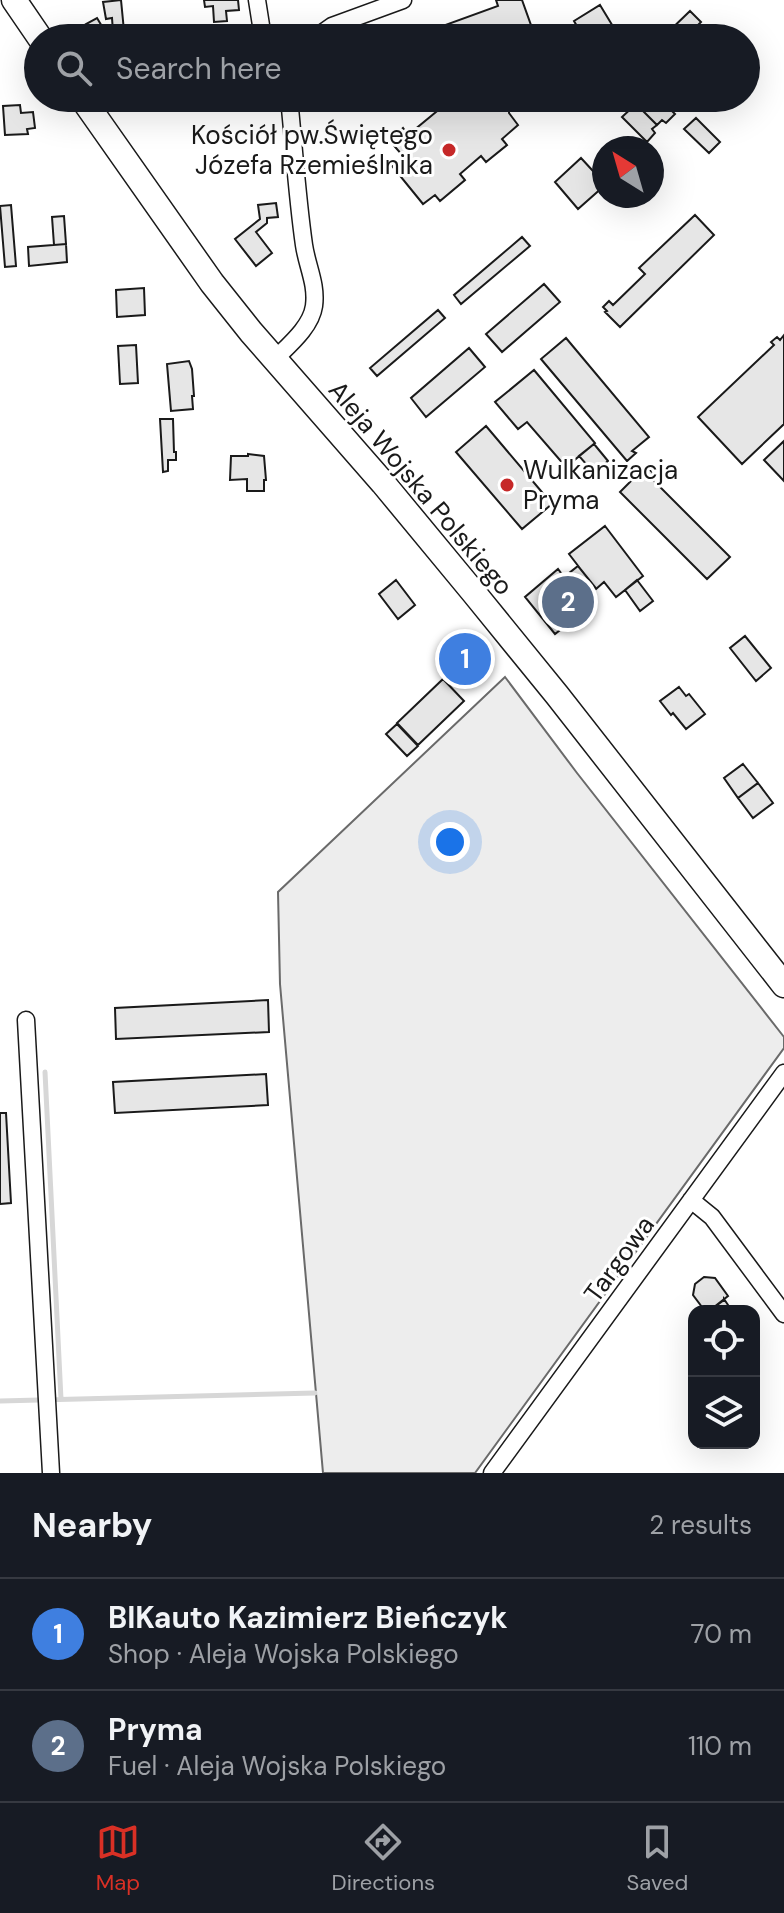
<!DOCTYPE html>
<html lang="en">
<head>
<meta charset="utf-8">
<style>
	:root { --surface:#171b24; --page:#20242c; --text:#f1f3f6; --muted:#9ea1a6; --line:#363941; --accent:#d93025 }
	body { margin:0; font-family:"DM Sans",sans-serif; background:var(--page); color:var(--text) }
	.controls { position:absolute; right:24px; bottom:24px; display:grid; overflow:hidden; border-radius:16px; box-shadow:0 8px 32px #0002 }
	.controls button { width:72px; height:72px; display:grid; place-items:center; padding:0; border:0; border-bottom:2px solid var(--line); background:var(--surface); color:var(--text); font:40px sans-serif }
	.compass { position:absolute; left:592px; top:136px; width:72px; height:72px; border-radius:50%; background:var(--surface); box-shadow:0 8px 32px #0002; rotate:323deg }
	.you { position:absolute; left:450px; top:842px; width:28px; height:28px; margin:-20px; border:6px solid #fff; border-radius:50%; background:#1a73e8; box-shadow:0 0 0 12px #1a73e833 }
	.badge { display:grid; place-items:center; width:52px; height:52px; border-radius:50%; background:var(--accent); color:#fff; font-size:26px; font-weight:700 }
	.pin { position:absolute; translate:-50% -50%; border:4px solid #fff; box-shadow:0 2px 8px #0006 }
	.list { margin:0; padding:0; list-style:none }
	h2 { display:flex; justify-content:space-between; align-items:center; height:104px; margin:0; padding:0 32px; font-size:34px }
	h2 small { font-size:26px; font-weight:400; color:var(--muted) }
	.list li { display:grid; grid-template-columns:52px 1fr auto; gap:24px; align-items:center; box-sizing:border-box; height:112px; padding:0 32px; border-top:2px solid var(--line) }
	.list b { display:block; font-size:30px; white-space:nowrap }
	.list p { margin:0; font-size:26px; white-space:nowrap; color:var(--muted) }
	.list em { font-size:26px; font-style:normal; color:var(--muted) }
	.icon { flex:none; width:44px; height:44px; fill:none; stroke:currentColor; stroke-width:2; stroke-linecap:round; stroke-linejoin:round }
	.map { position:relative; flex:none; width:784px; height:1473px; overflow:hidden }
	.search { position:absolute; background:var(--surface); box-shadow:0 8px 32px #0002; left:24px; right:24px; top:24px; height:88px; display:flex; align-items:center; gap:20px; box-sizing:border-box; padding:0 28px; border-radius:44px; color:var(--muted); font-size:30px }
	.sheet { height:328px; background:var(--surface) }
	nav { display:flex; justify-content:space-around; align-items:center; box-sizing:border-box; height:112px; border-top:2px solid var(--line); background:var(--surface); font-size:22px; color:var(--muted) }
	nav a { display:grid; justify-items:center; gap:4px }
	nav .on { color:var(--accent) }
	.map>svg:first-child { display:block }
	.green { fill:#ededed; stroke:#6a6a6a; stroke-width:2 }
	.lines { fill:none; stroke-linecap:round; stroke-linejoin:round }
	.stream { stroke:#d7d7d7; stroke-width:5 }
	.building { fill:#e6e6e6; stroke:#1a1a1a; stroke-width:2 }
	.street-casing { stroke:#1a1a1a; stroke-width:19 }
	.primary-casing { stroke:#1a1a1a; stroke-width:27 }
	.street { stroke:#fff; stroke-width:16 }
	.primary { stroke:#fff; stroke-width:24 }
	.poi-dot { fill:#c62828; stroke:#fff; stroke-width:3 }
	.labels { text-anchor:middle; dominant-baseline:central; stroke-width:6; stroke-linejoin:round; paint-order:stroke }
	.poi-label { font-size:26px; fill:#1a1a1a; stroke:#fff; text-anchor:end }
	.street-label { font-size:26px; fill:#1a1a1a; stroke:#fff }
</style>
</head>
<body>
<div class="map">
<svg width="784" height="1473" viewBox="0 0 784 1473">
	<rect width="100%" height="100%" fill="#fff"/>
	<!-- green -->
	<path class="green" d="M505,677L577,773L784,1037V1048L475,1473H323L280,984L278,892Z"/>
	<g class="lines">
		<!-- stream -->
		<path class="stream" d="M45,1072L61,1399
			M0,1401L315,1393"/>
	</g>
	<!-- building -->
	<path class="building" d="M121,0L124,31L113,32L112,18L106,19L103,2Z
		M204,0H238L239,10L226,11L227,21L214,22L213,6L205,7Z
		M496,0H522L532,28L504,38H429L426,32L498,6Z
		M600,5L620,38H584L574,21Z
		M690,11L701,22L685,38H662Z
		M97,18L109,38H83L80,34L89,28L86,24Z
		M453,98H510L509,113L518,125L502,139L507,145L486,162L481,156L460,174L465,180L440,201L435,195L423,204L392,166L404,157L389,140L403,128L408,135Z
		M642,98H659L675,114L666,123L662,120L657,125L636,104Z
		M636,104L657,125L652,129L655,133L647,142L622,117Z
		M20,105L21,113L33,112L35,128L27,129L28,134L5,135L3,106Z
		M696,118L720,142L709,153L684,129Z
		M581,158L604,183V186L578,209L555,182Z
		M276,203L278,217L267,218V223L256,232L272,253L256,266L235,239L260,219L258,205Z
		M11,205L16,266L5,267L0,206Z
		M695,215L714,235L620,327L605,312L607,311L603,307L609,301L613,305L645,274L639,268Z
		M64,216L66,244L54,245L52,217Z
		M522,237L530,246L461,304L454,295Z
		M66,244L67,262L29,266L28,247Z
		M544,284L560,302L502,352L486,334Z
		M144,288L145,315L117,317L116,290Z
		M438,310L445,318L377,376L370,368Z
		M784,335V424L742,464L698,417L774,345L771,342L777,337L780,340Z
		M566,338L649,437L632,451L636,453L627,461L541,359Z
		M136,345L138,383L120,384L118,346Z
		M469,348L485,367L426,417L411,398Z
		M189,361L192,369L194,396H192L193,409L171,411L167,364Z
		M534,370L595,443L566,467L527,422L518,429L495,402Z
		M160,419H173L174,452H176V460H168V471L163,472Z
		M486,426L552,504L522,529L456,452Z
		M784,441V481L764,460Z
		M594,444L608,461L594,473L579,456Z
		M248,454L264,456L266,480H264V491H247V479L230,480L231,456H248Z
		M646,466L653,473L650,477L730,557L707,579L620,492Z
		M605,526L643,576L616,597L604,582L596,589L569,554Z
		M578,566L595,587L582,598L589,607L555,634L525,597L558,569L564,577Z
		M396,580L415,605L398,619L379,594Z
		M637,580L653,601L640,611L625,590Z
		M745,636L771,668L756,681L730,648Z
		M443,679L464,701L418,745L397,723Z
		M679,687L686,696L689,694L705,714L686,729L673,713L671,715L660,701Z
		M397,724L418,746L407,756L386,734Z
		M743,764L758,783L738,798L724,778Z
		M758,783L773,803L753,818L738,798Z
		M268,1000L269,1032L116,1039L115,1008Z
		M266,1074L268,1105L115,1113L113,1082Z
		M0,1113H6L11,1203L0,1204Z
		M704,1277L715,1278L728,1296L709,1311H705L693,1295L695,1284Z
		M724,1299L732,1311H709L724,1300Z"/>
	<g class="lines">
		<!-- street casing -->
		<g class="street-casing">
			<path id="street" d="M257,0L263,38
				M315,38L332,26L403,0
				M275,359C289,345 311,327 314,306C317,284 307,266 304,245C297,196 294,147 289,98
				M26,1020L51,1473
				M691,1200L712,1217L784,1314
				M492,1473L784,1073"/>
		</g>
		<!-- primary casing -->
		<g class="primary-casing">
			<path id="primary" d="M14,0L40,38
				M82,98L212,283L251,332L383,483L474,593L557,695L784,985"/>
		</g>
		<!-- street -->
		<use href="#street" class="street"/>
		<!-- primary -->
		<use href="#primary" class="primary"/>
	</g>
	<!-- markers -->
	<g class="poi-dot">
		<circle cx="449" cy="150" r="8"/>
		<circle cx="507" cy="485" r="8"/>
	</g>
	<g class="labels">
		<!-- poi labels -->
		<g class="poi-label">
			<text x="433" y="135">Kościół pw.Świętego<tspan x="433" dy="30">Józefa Rzemieślnika</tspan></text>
			<text x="523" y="470" text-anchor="start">Wulkanizacja<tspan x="523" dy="30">Pryma</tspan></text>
		</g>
		<!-- street labels -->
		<g class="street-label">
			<text transform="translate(421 488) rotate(50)">Aleja Wojska Polskiego</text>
			<text transform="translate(619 1259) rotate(-54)">Targowa</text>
		</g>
	</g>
</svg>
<div class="controls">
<button><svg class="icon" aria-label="locate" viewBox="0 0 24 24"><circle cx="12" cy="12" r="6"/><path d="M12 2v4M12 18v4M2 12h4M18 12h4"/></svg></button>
<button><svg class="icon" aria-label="layers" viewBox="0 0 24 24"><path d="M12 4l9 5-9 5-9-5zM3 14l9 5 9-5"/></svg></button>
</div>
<svg class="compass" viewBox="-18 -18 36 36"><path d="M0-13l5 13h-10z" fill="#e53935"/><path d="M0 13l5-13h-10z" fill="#9ea1a6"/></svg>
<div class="you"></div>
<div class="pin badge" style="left:465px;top:659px;background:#3f7fe0">1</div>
<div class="pin badge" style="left:568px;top:602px;background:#5c6f8a">2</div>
<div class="search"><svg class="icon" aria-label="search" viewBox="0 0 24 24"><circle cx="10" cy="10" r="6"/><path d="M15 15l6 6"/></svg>Search here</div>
</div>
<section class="sheet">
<h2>Nearby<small>2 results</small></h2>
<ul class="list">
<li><span class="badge" style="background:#3f7fe0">1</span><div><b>BIKauto Kazimierz Bieńczyk</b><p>Shop · Aleja Wojska Polskiego</p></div><em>70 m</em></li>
<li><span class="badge" style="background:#5c6f8a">2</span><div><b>Pryma</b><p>Fuel · Aleja Wojska Polskiego</p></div><em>110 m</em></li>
</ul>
</section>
<nav>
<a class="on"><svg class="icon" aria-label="map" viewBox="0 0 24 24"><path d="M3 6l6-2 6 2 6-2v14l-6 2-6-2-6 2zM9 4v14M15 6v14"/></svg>Map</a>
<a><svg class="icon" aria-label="directions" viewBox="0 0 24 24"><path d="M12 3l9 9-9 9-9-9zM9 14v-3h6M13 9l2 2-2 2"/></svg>Directions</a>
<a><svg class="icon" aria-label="saved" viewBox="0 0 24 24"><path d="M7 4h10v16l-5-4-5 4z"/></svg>Saved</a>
</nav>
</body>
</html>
